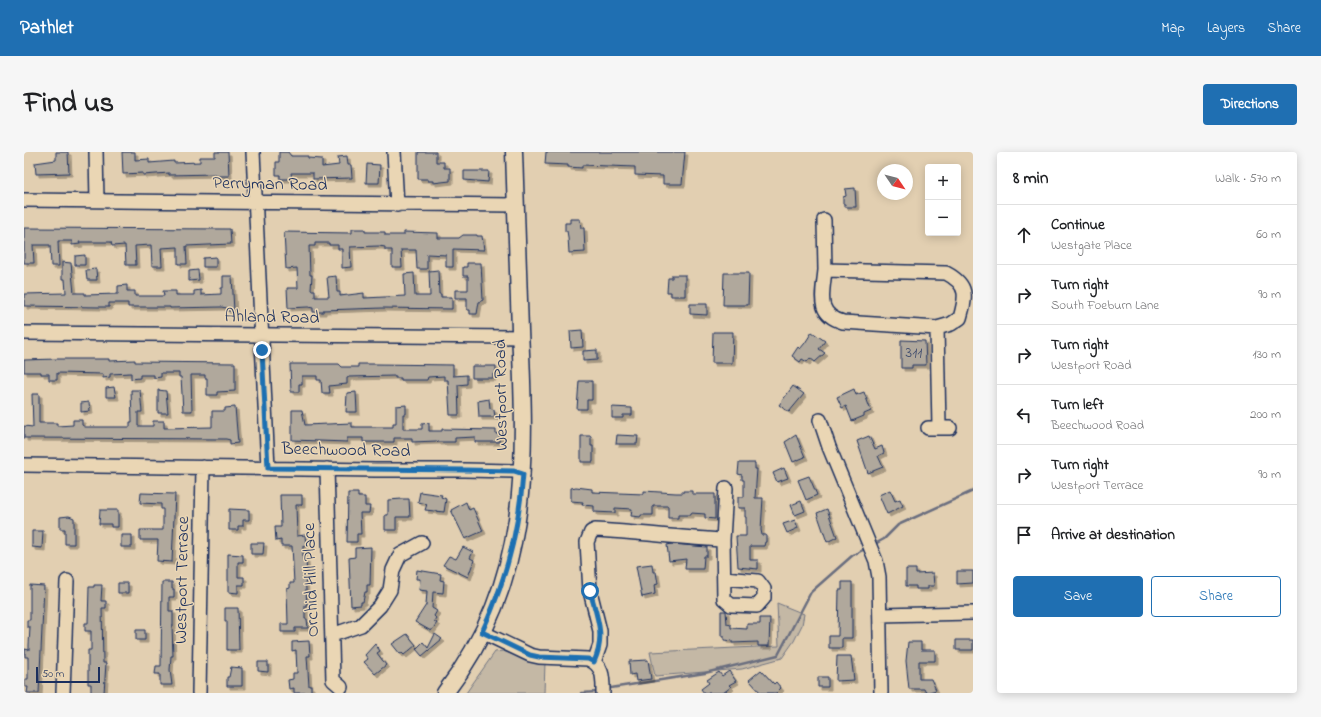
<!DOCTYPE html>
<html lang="en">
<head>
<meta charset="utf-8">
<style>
	:root { --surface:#fff; --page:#f6f6f6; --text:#202124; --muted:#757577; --line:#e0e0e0; --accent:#1f6fb2 }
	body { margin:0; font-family:"Indie Flower",sans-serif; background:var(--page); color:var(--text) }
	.controls { position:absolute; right:12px; top:12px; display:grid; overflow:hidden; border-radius:4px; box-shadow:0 2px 10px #0003 }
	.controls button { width:36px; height:36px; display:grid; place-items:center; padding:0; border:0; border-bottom:1px solid var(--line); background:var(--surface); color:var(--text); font:20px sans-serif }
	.compass { position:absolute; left:853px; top:12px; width:36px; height:36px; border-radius:50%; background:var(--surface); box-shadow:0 2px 10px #0003; rotate:125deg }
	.scale { position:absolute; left:12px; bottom:10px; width:64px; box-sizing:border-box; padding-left:4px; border:2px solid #1b2f5e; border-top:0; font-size:11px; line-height:14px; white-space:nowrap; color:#1b2f5e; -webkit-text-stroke:3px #ead6b4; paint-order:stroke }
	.stop { position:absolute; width:12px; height:12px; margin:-9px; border:3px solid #1f6fb2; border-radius:50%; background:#fff }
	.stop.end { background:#1f6fb2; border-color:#fff; box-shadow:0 1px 4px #0008 }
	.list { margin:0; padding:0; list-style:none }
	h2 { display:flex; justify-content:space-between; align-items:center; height:52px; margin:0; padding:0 16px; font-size:17px }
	h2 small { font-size:13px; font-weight:400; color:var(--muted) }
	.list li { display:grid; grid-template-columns:26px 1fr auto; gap:12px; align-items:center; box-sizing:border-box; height:60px; padding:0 16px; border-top:1px solid var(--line) }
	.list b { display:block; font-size:15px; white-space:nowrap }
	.list p { margin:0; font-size:13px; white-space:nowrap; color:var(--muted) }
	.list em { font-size:13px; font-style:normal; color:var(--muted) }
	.actions { display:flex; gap:8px; padding:12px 16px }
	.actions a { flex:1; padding:9px 0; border:1px solid var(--accent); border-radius:4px; text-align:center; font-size:14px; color:var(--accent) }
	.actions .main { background:var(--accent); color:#fff }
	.icon { flex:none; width:22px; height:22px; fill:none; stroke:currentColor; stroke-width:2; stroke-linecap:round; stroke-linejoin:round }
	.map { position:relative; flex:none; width:949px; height:541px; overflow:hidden; border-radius:4px }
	header { display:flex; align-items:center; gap:24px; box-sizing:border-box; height:56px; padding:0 20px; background:var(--accent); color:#fff }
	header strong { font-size:19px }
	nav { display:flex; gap:22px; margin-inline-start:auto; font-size:14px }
	.intro { display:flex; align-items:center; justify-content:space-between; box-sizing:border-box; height:96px; padding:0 24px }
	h1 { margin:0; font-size:28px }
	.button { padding:10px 18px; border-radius:4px; background:var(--accent); color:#fff; font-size:14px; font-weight:700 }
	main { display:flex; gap:24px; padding:0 24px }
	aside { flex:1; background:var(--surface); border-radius:4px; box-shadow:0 2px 10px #0003 }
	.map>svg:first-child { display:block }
	.green { fill:#c4b8a5; stroke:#707482 }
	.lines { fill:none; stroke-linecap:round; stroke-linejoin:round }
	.stream { stroke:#6a6e7f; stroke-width:2.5 }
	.building { fill:#b0a89c; stroke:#1b2f5e; filter:url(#shadow) }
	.minor-casing { stroke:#1b2f5e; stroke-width:16 }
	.major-casing { stroke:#1b2f5e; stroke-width:19 }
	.minor { stroke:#ead6b4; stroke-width:13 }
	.major { stroke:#ead6b4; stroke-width:16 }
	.route { stroke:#1f6fb2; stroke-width:5 }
	.labels { text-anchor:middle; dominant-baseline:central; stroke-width:3; stroke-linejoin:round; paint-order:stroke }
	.number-label { font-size:16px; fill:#404d6e }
	.street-label { font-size:18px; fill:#1b2f5e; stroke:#ead6b4 }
</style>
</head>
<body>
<header>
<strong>Pathlet</strong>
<nav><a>Map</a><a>Layers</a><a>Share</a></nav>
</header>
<div class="intro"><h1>Find us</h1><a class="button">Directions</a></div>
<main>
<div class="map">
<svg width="949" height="541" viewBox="0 0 949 541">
	<defs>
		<filter id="shadow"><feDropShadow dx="3" dy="3" stdDeviation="0" flood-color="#0004"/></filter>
	</defs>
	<rect width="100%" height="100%" fill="#e2cfb1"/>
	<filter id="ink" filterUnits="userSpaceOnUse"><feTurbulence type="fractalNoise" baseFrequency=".025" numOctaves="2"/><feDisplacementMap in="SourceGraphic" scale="8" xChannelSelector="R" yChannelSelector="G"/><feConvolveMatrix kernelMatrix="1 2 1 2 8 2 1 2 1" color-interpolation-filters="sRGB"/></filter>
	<g filter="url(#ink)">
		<!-- green -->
		<path class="green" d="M753,451L780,462L778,473L770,489L758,506L718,517L631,524L626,500L755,494Z
			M479,499L501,507L521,510L520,541H442L471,500Z"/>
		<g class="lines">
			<!-- stream -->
			<path class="stream" d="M849,393L860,387L874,373L949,339
				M587,536L681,521L754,503L787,440L829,403L843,396
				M557,541L573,540"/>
		</g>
		<!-- building -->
		<path class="building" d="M32,0H44L45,21L12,22L11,11L32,8Z
			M98,0H111V8L125,7V11L150,9V11L176,10V5H191V0H204L205,24H192V22L145,23V21L119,23V21L99,22Z
			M255,0H264L267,4H284V6L298,7V15L315,13L314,5L323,4L324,13H327L328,26L289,27V21H267L268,27H256V23H252V10H255Z
			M394,0H412V10H420V16H426V29L409,31V29H404V27H394Z
			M522,0H661L658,32H639V24L611,23V15L558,13V16L544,15V13L521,12Z
			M343,12L356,13L355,31H342Z
			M440,19H465L464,30L440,28Z
			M831,36L832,55H821V52H819V45L822,44L821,37Z
			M546,67H556L557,76H560L561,100L545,101L544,85L543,79H541V71H546Z
			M0,76L206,77L207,92L162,94L163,112H154V95L137,96L138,114H128L127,93L111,94L112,113H102L101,93L88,94L87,90H55L56,92L48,93V89H34L35,114H27L26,93H9L10,111H0Z
			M328,77H341V80H361V83H380V80L414,81V86H435L439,83H453V84H458L460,98L429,97V115H422V103L403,102V117H393L392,98H377L378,115H368V98H361V95L355,94L326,95L327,115L318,116V97H314V93H305V91H291V94H285L286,123H288L287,138H291V145H305L303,125L312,124L313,140H316V144L340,141V146L381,144L380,122L390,121L391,144H406L405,119L414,118L415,142H417V145H428V157L359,156L299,158V160H289V156L284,155L264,156L263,136H274L273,116L262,117L260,80L328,81Z
			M61,103V113H51V104Z
			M192,105V115H179V106Z
			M38,110L47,111L50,141H61V143L94,142V134L103,133V139H111V144H140L139,139H152V143H170V139L177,138V143L197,142V136H199V124H208L210,159H203V156L197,155L146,156V155H104V151H85V155H76L0,154V142L42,141L41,127H38Z
			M443,111H457L459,148L455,150L453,162H446V158H443V146H431V138H444V124H439V115H443Z
			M72,117L73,128H63L62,118Z
			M174,118L175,128L165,129V119Z
			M700,121H725L724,153H699Z
			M648,123H661V144H647V140H643L644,126H648Z
			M666,152H683V163L666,162Z
			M558,178L559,195L547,196L546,179Z
			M689,180H709L708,211H688Z
			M788,180L801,189L795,197L801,201L791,210L786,206L783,210L778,207L776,210L768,204L774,195L776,197L781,191Z
			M877,188L901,189L902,213H888V216H877Z
			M573,198V208L559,209V199Z
			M33,207H85V209L111,208V210L211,211V239L193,240V243H183V226H181V223H167L168,259H159L157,225H155V221H137V225L130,226V223H116V226L107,227V221L86,222V225L79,226V222L33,221V228H25V222H17V220H0V208Z
			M266,212H315L318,215H334V212H352L429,213V224L443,223V232L434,233L435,263H426L424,228H420V224L404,225L403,228H377V226H371V224L325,225L323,226V232L305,234L306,241H298L297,228H293V224H278V232H275V240H267Z
			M448,214H472V222H469V226H448Z
			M555,229H568V248H563V257H553Z
			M769,234L780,242L765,260L755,253Z
			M90,235L92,245H82V236Z
			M830,237L832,243L840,240L847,259L840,262V264L828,269L822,254L818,256L813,245Z
			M107,238H116L118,260H114V274H129V269H140V276L188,275V259H201V256L211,255L214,291L206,292V288L202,287L0,286V274L9,275L8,242H15V271H33V274L49,273V268H58V273L61,275H106V270H108Z
			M134,238L142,239L144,261H134Z
			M332,240L333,260H322L323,241Z
			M465,247L466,256L470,258L471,265H455L454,249Z
			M65,250L66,259L57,260V251Z
			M382,253V262H379V277H398V272L405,271V279H418V277L472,278V282H476L475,290H451V285L431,286V290H414L413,289L388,290V286H370V290H339V286H323V290L268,288V258H278L281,273L328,271V275H369V271H372V254Z
			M588,255L608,256V263H599V266H588Z
			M593,283L614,284L613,292H592Z
			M772,283L781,305L769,310L761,290Z
			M557,284H567V294H569V310H557Z
			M845,284L851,297L858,294L860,301L854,304L859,315L844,321L833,289Z
			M715,311H731V317H733L731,346H739L737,378L738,383H742V390H741L740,394H726V408H734V417L714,415L712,384H722V365H721V356H714V345H720V328H718V323L714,322Z
			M760,316L764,326L753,330L749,321Z
			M785,324L793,343L782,348L774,328Z
			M552,335L568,337V340L620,342V339L652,341H659V339H668V342H691V367L681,366V362L667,361V363H654V366H644V354H629V363H617V365L607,364L608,357L591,356V361L570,360V354L558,353L559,350L547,349V336Z
			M866,338L871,349L876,347L879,354L863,362L855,343Z
			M396,340L418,343L417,345L422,347L420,360L401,358L403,352L394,350Z
			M117,341L151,342L148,410L133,409L134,388H116V378H139V357H137V352L116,351Z
			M324,341H334V345H341V354H346L345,361H336L337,382H333V390H323Z
			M256,343H278V353H272L273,384L281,383L282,394H279V408H282L283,423H281L283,453H281V467H283L284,476H271V480H257V472H264L263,437L266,436V431H270L268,394H257V388L252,389L251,375H257Z
			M378,347H385L386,365H372V378H361V363H364V348Z
			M777,349L781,359L771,363L767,353Z
			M442,350L445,358L449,356L459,379L441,387L427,358Z
			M205,357L225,358V368H219V374H214V378H205Z
			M803,357L813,385L803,390L793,361Z
			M76,358H94V375H87V372H75Z
			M45,364L50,366V392H41V377H36V365Z
			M771,368L774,376L763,381L759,372Z
			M8,379H19L18,396L8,395Z
			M97,383H108V395H97Z
			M227,391H240L239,402H227Z
			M648,392L683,395V404H680L679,417H661L662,407L645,409L643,393Z
			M347,395L346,433H343V440H341L339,450H337V453L327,454L325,406L331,405V396Z
			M439,395L449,400L446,406L450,408L444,425L419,413L425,404L432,407Z
			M204,402L219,403V410H214V425H220V433H214V441L204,440Z
			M628,412L629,420H632L634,432L630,433L631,442L618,445L612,414Z
			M882,417H892V422L909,421L910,434H904V437H892V434H882Z
			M393,418L417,422L416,428L420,429L419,441L409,440L408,456L413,459L410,464L412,466L410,469L413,471L407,479L391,470L402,453L403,439L395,438L396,427H392Z
			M933,419H949V431L933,432Z
			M138,430H148V437H150V445H145V459H149V474H148L149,504H147L146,518L148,533H136V522H131L132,514H137Z
			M818,430H828V486H818V496H805V484H814L815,438H818Z
			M94,431H104V441H94Z
			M6,433L20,434L15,541H3L4,535H1V527H4V505H1V497L5,498V493L6,475H3V468H6Z
			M70,433H78L77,449H82V456H78L79,511H82L80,541H67V532H64V498H67V479H61V471H64L65,435H70Z
			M201,456H214L215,498H203V469H201Z
			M697,459H702L703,472L707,473V476L723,477V472H736V466H746L745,494H734V490L708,491V489L700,488V484H697Z
			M112,478H121V488H112Z
			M383,482L392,493L380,503L378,501L376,502L368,492Z
			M411,482L418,487L398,504L392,497L399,490L404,496Z
			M932,488H949V498H932Z
			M285,489L286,504H283L285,534H287V541H270V536L265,537L264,528L269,527V521H273L272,498L268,499V490Z
			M884,490H897V498H911V509H895V527H907L912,538L902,541L900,537H885L882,509Z
			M351,492L356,499L353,501L362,513L351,522L340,510L344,507L341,503Z
			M813,504H827L830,528L812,529Z
			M624,508L627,527L612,529L611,522L606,523L605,509Z
			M234,510H244V520L234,519Z
			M207,515L218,516V534H203V525H205Z
			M737,518L750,532L752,530L757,536L752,541H737L725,528Z
			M705,519L712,529L705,533L707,535L699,541H680L677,537L685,531L683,528L695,520L698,524Z
			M794,525H804V535H794Z"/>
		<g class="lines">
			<!-- minor casing -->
			<g class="minor-casing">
				<path id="minor" d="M72,0L73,49
					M229,0L244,316
					M370,0L373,53
					M0,48L492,53
					M800,68L801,118
					M801,118L922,121C945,133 942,145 936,166L927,172L913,176L819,170C791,162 799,142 801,118Z
					M913,176L915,276
					M0,181L496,185
					M796,268L805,295L852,409L855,425L857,541
					M904,276H926
					M0,313L352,318H440L490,319L499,322
					M303,317L309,528L317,535
					M700,426L734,429L740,437V446L733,454L707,453L700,447L699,388L702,336
					M856,463L949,461
					M458,480L506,503L515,505L564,507C580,514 579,526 579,541
					M308,483L337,473L356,454L366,438L369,418L376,403L398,391
					M570,510L576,493V479L566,439L563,390L567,380L571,378C614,380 656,386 699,388
					M39,541L43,429
					M175,541L179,315"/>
			</g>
			<!-- major casing -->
			<g class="major-casing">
				<path id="major" d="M421,541C507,428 502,312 496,178C494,119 492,59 490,0"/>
			</g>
			<!-- minor -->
			<use href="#minor" class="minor"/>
			<!-- major -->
			<use href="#major" class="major"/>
		</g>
	</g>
	<g class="lines" filter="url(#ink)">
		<!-- route -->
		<path class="route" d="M238,198L244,316L440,318L490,319L499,322C495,378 482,429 458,480L506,503L515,505L564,507L570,510C582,484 573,465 566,439"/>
	</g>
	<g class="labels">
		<!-- number labels -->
		<g class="number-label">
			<text x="890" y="201">311</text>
		</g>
		<!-- street labels -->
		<g class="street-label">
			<text transform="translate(246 33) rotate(1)">Perryman Road</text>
			<text transform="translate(248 166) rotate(1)">Ahland Road</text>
			<text transform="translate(478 243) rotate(-91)">Westport Road</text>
			<text transform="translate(322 299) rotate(1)">Beechwood Road</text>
			<text transform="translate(159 428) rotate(-89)">Westport Terrace</text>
			<text transform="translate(288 428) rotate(-92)">Orchid Hill Place</text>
		</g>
	</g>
</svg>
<div class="controls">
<button>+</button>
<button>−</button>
</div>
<svg class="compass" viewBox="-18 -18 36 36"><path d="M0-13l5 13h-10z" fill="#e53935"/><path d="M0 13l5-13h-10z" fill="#757577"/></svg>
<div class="scale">50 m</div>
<div class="stop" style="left:566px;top:439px"></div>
<div class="stop end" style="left:238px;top:198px"></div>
</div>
<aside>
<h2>8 min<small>Walk · 570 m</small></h2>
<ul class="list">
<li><svg class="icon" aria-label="ahead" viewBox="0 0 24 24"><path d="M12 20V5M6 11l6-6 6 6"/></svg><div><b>Continue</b><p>Westgate Place</p></div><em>60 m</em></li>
<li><svg class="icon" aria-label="right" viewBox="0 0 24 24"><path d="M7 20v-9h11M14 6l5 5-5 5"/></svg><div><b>Turn right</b><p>South Foeburn Lane</p></div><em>90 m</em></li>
<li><svg class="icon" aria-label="right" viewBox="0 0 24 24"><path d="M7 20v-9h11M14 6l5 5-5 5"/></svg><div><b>Turn right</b><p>Westport Road</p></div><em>130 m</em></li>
<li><svg class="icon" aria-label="left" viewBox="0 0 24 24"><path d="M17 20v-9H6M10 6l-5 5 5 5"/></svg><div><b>Turn left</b><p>Beechwood Road</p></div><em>200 m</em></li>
<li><svg class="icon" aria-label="right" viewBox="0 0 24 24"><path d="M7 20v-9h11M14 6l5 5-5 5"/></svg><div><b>Turn right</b><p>Westport Terrace</p></div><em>90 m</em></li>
<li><svg class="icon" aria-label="arrive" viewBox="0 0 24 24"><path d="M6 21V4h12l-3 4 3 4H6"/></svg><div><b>Arrive at destination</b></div></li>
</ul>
<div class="actions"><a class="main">Save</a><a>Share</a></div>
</aside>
</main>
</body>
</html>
